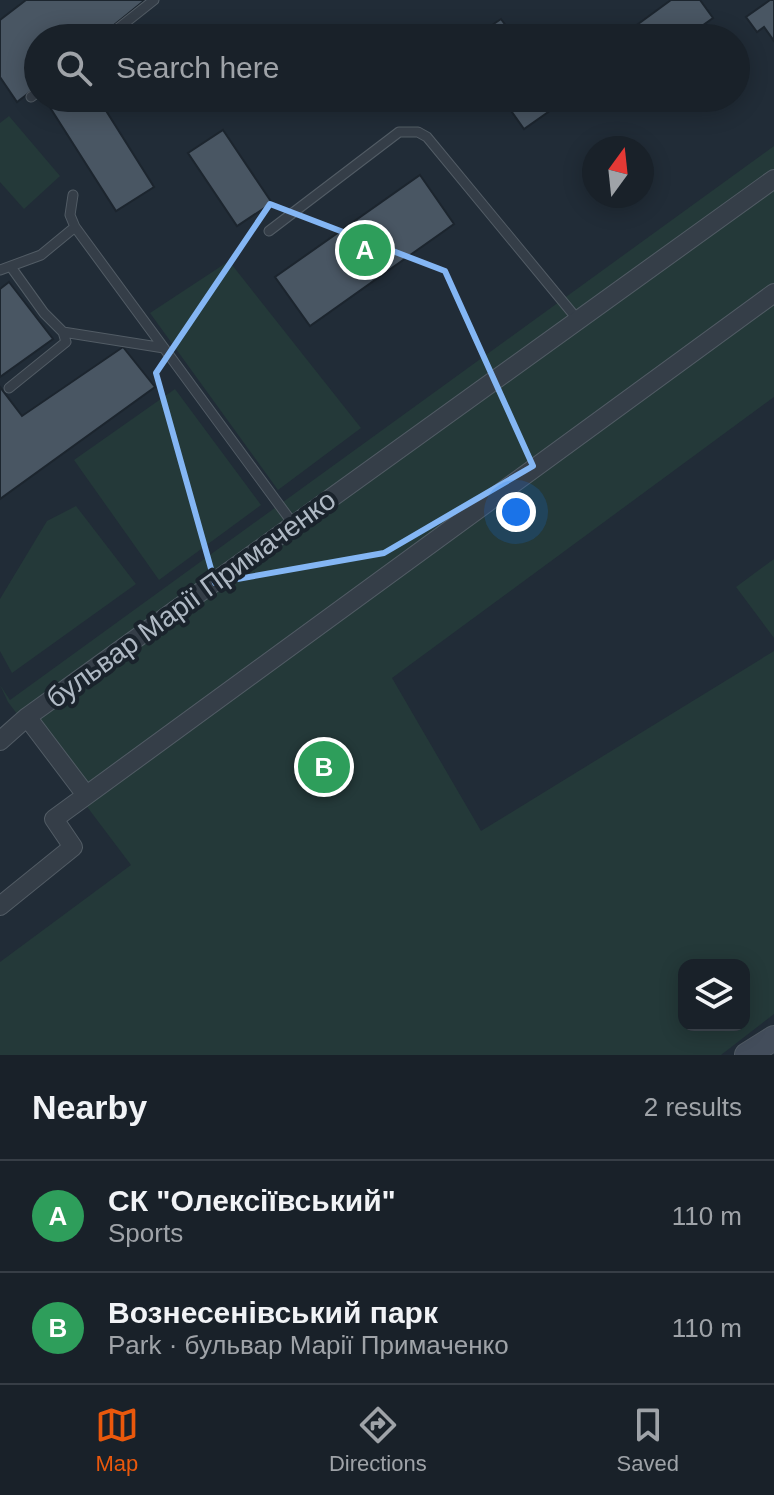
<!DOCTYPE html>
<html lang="en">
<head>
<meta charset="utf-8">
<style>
	:root { --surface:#192129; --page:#262e35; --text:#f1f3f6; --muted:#9fa3a8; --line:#373e46; --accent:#ea580c }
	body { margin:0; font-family:Helvetica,sans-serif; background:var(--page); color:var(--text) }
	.controls { position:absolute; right:24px; bottom:24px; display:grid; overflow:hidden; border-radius:16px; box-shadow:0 4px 20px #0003 }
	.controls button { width:72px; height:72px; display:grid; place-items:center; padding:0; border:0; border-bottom:2px solid var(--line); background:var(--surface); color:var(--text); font:40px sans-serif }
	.compass { position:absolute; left:582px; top:136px; width:72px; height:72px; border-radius:50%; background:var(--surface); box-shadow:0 4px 20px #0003; rotate:15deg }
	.you { position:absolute; left:516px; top:512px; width:28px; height:28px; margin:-20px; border:6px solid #fff; border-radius:50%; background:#1a73e8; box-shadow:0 0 0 12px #1a73e833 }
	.badge { display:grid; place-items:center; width:52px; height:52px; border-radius:50%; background:var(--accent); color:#fff; font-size:26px; font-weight:700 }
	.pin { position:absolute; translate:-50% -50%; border:4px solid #fff; box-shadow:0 2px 8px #0006 }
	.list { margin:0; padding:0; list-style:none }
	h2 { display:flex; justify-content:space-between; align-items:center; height:104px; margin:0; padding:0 32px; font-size:34px }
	h2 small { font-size:26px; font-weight:400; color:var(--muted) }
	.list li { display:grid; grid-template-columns:52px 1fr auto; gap:24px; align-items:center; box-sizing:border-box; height:112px; padding:0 32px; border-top:2px solid var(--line) }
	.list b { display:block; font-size:30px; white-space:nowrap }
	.list p { margin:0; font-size:26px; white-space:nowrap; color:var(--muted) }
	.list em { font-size:26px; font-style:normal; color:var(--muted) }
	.icon { flex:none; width:44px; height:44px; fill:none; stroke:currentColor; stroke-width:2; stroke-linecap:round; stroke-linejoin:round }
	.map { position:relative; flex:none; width:774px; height:1055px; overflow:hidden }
	.search { position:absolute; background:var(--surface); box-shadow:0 4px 20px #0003; left:24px; right:24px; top:24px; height:88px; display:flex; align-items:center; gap:20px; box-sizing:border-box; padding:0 28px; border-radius:44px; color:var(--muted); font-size:30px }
	.sheet { height:328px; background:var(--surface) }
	nav { display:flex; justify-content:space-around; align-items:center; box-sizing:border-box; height:112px; border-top:2px solid var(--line); background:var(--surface); font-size:22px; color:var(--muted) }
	nav a { display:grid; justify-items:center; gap:4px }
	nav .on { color:var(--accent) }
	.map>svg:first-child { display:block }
	.green { fill:#243939; fill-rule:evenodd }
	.building { fill:#495663; stroke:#1c252e; stroke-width:2 }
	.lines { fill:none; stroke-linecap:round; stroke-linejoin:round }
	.service-casing { stroke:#525c65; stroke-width:11 }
	.minor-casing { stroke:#525c65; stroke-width:20 }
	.secondary-casing { stroke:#525c65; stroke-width:26 }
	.service { stroke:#353e48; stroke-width:9 }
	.minor { stroke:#353e48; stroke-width:18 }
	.secondary { stroke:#434d5b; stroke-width:24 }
	.marked { fill:none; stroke:#84b6f4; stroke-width:6; stroke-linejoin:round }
	.labels { text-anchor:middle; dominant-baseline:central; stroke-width:8; stroke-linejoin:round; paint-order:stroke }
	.street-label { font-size:28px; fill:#afb9c4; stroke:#1a232c }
</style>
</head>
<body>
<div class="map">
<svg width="774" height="1055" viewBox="0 0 774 1055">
	<rect width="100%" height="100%" fill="#212c37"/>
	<!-- green -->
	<path class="green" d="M9,116L60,176L24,209L0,182V123Z
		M774,146V397L392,678L481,831L774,651V1014L721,1055H0V962L131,865L8,702L0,685L10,700ZM684,965H744V1025H684Z
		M229,261L361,428L278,490L150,313Z
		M175,389L261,505L159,580L74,460Z
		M76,506L136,584L12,673L0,651V599L47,521Z
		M774,559V638L736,587Z"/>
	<!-- building -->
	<path class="building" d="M26,0H145L98,38H38V86L17,102L0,77V20Z
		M671,0H700L713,18L685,38H619Z
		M770,0H774V41L764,27L757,32L746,17Z
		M501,19L515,38H473Z
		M44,98H98L154,187L116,211Z
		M502,98H558L561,103L524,129Z
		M223,130L272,203L237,226L188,153Z
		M420,175L454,224L310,326L275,277Z
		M9,282L53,339L0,377V289Z
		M123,347L155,387L0,499V387L22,416Z"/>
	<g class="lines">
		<!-- service casing -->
		<g class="service-casing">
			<path id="service" d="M106,38L154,0
				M31,97L38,92
				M73,195L70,215L75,227L294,525
				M269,231L399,132H418L427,137L578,320
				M11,267L44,313L63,332L164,348
				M0,270L41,255L75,227
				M9,388L66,342L63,332"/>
		</g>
		<!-- minor casing -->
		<g class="minor-casing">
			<path id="minor" d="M27,717L86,795
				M0,741L27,717L774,179
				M0,906L73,847L54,819L774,293"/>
		</g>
		<!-- secondary casing -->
		<g class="secondary-casing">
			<path id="secondary" d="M747,1055L774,1038"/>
		</g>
		<!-- service -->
		<use href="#service" class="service"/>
		<!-- minor -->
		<use href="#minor" class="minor"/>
		<!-- secondary -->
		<use href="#secondary" class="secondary"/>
	</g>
	<!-- marked area -->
	<path class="marked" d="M270,204L445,271L533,466L384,553L215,583L156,373Z"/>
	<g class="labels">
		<!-- street labels -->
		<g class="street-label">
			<text transform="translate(191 599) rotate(-36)">бульвар Марії Примаченко</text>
		</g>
	</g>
</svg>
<div class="controls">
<button><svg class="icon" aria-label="layers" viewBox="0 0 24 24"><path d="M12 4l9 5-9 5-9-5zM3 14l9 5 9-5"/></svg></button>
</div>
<svg class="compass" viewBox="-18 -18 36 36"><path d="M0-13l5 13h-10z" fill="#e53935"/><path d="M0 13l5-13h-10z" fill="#9fa3a8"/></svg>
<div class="you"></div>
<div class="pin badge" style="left:365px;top:250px;background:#2e9e5b">A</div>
<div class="pin badge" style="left:324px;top:767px;background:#2e9e5b">B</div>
<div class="search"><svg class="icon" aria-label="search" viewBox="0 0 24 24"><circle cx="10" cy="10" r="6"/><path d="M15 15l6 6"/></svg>Search here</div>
</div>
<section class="sheet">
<h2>Nearby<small>2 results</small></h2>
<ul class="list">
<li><span class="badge" style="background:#2e9e5b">A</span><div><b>СК &quot;Олексіївський&quot;</b><p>Sports</p></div><em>110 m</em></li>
<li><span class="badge" style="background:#2e9e5b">B</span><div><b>Вознесенівський парк</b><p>Park · бульвар Марії Примаченко</p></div><em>110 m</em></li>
</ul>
</section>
<nav>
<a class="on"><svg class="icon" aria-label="map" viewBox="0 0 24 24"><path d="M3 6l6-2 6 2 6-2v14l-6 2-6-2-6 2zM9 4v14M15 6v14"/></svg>Map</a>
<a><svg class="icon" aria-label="directions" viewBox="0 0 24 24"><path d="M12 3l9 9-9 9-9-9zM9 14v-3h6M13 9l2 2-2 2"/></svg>Directions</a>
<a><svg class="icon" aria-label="saved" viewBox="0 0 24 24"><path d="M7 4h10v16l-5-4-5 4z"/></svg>Saved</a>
</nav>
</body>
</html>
